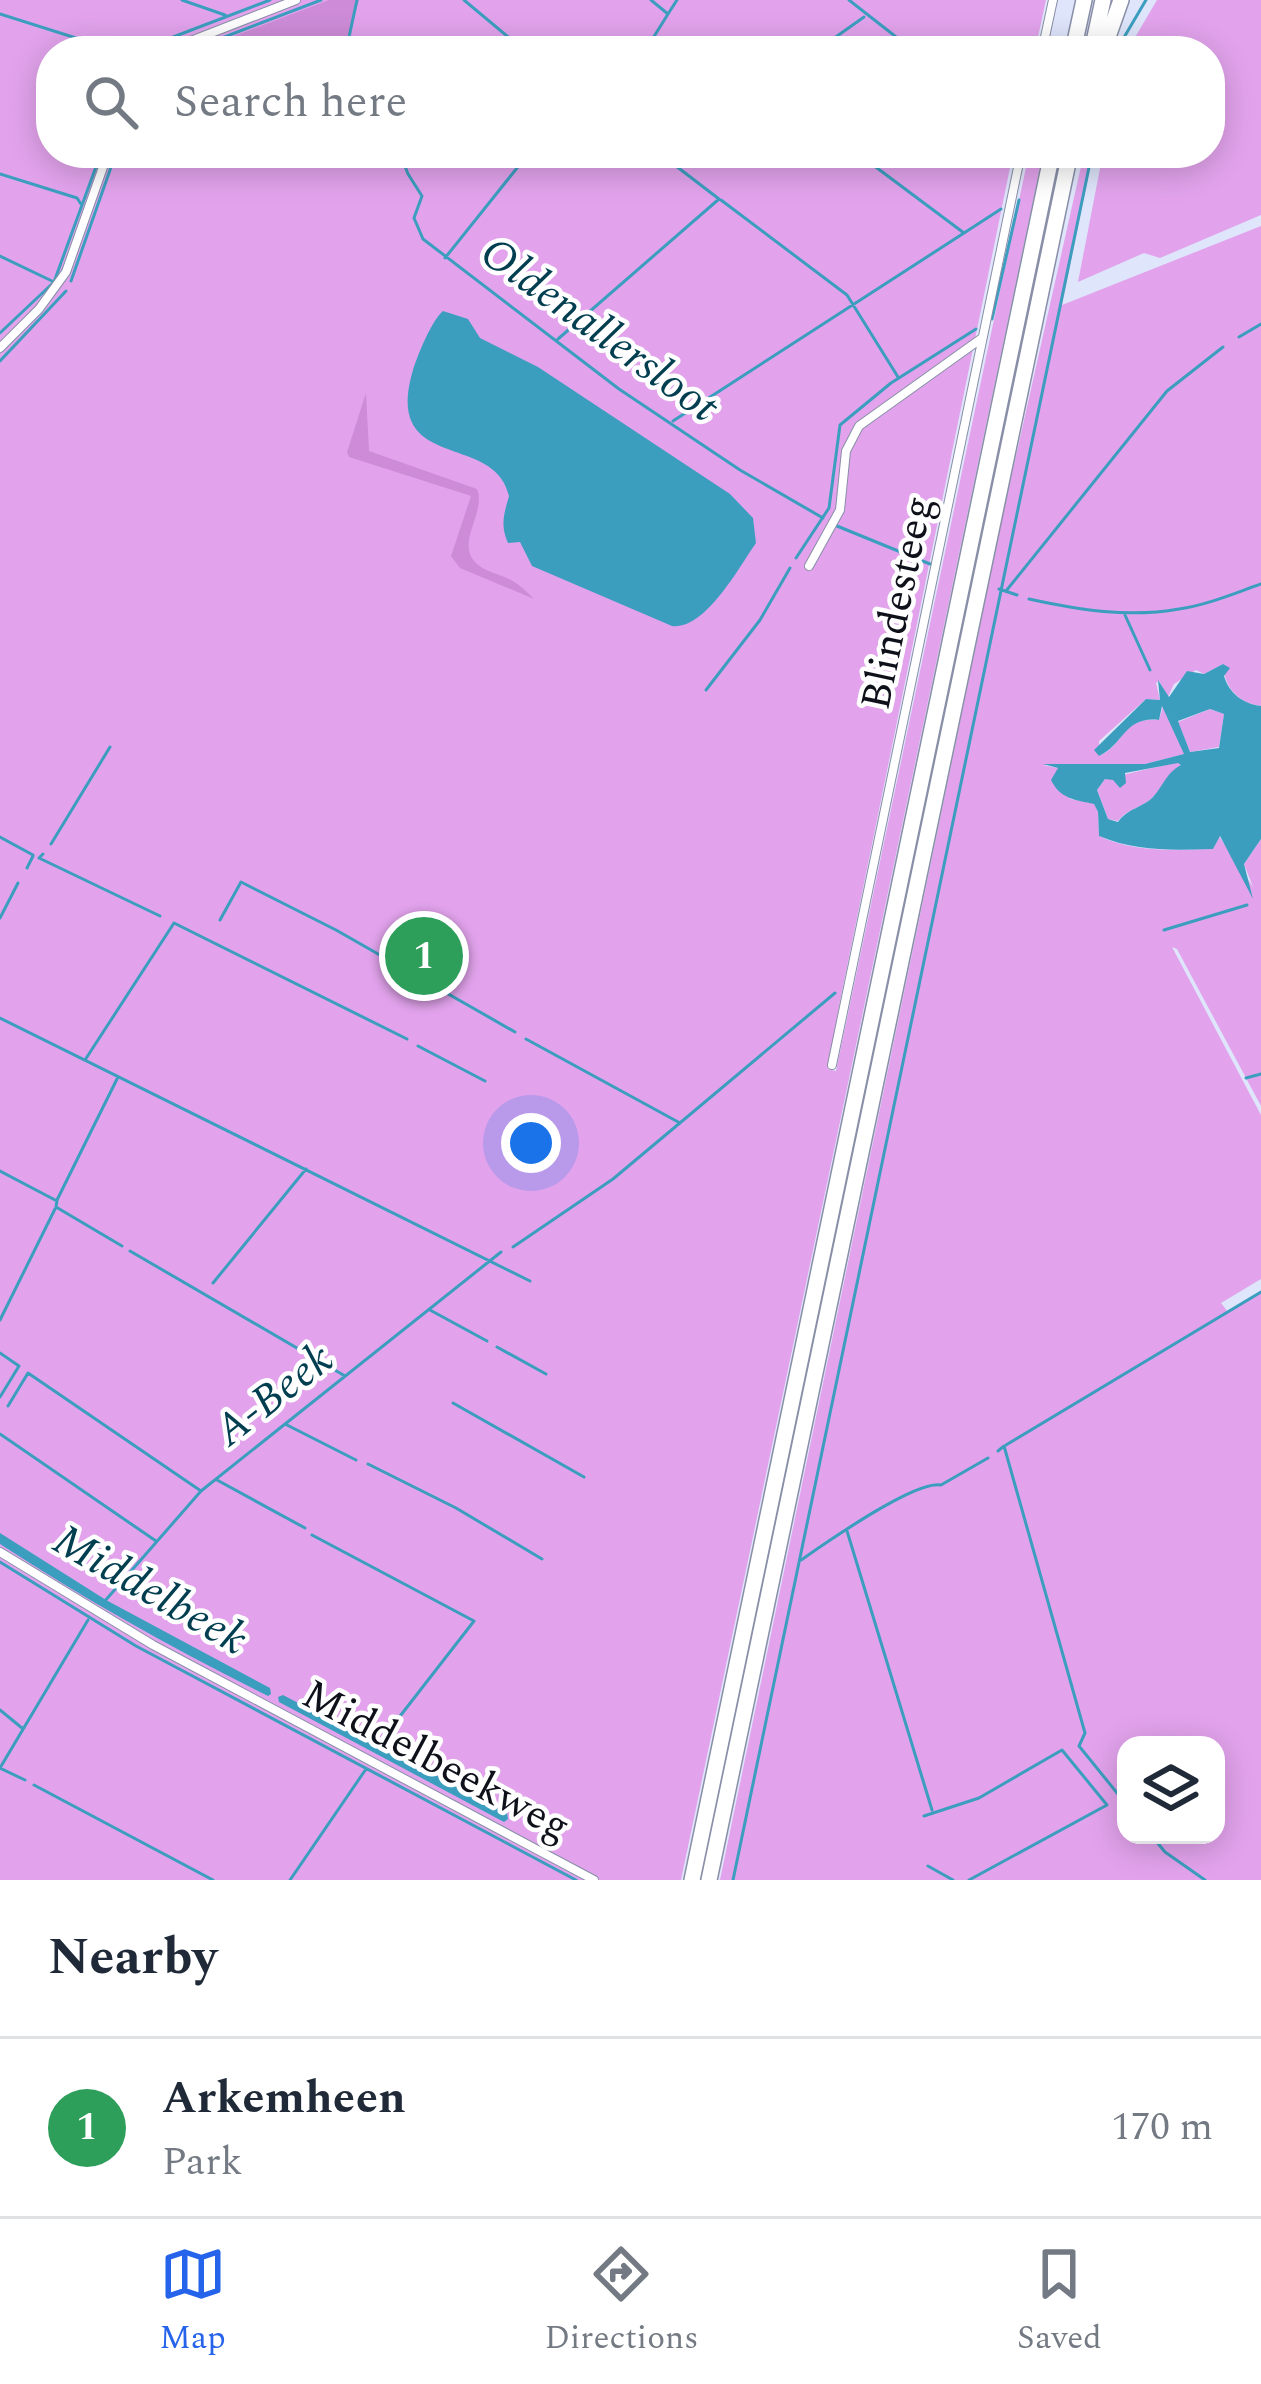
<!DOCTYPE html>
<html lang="en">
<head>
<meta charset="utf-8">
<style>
	:root { --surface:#fff; --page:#f6f6f7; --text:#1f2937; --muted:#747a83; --line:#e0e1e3; --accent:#2563eb }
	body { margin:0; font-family:Spectral,serif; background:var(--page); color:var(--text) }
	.controls { position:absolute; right:36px; bottom:36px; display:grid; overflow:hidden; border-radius:24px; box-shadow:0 6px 30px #0003 }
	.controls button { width:108px; height:108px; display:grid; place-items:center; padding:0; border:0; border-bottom:3px solid var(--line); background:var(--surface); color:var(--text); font:60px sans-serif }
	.you { position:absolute; left:531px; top:1143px; width:42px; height:42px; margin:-30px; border:9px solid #fff; border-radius:50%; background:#1a73e8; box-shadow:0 0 0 18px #1a73e833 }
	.badge { display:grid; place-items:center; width:78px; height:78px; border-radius:50%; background:var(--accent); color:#fff; font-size:39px; font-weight:700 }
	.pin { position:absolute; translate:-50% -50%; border:6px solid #fff; box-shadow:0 3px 12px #0006 }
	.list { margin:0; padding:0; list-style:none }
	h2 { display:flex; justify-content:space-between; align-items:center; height:156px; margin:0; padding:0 48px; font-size:51px }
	h2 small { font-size:39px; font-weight:400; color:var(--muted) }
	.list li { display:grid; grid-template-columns:78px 1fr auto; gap:36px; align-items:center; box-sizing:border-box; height:180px; padding:0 48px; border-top:3px solid var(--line) }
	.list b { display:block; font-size:45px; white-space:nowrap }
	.list p { margin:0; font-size:39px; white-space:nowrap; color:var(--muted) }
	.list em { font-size:39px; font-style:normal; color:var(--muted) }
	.icon { flex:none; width:66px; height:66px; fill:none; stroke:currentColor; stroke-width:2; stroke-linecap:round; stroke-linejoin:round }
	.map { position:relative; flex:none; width:1261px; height:1880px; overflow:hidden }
	.search { position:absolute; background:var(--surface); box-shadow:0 6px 30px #0003; left:36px; right:36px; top:36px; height:132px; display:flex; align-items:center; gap:30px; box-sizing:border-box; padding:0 42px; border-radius:48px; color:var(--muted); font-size:45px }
	.sheet { height:336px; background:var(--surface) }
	nav { display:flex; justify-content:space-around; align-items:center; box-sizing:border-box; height:168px; border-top:3px solid var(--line); background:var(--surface); font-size:33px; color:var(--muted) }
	nav a { display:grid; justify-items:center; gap:6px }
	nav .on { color:var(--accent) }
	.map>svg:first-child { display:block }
	.green { fill:#e2a3ec; fill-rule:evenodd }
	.forest { fill:#ce8cd8 }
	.water { fill:#3c9ebf; fill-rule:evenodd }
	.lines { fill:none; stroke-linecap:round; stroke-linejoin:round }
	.stream { stroke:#3c9ebf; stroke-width:3 }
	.street-casing { stroke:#888fa7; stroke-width:10 }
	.highway-casing { stroke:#888fa7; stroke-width:18 }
	.street { stroke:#fff; stroke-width:8 }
	.highway { stroke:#fff; stroke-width:15 }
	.labels { text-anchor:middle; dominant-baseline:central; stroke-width:9; stroke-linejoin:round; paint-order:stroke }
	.street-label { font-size:42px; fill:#0f111a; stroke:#fff }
	.water-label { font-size:45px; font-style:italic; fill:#013e50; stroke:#fff }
</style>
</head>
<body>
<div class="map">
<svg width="1261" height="1880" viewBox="0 0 1261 1880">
	<rect width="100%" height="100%" fill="#dfe5fb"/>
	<!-- green -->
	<path class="green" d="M0,0H1046L1035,51H51V153H1013L840,1001L828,1069L836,1071L1029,153H1043L681,1880H0Z
		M1157,0H1261V215L1160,258L1144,253L1078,282L1103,153H1210V51H1127Z
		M1084,153H1093L1062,305L1261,226V706C1238,703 1224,687 1223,664L1204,674L1196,670L1174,684L1168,697L1159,681L1156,683L1160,700L1146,699L1099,741V756C1126,744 1120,717 1159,720L1163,706L1185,754L1145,764L1043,765L1058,768L1070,799L1094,803L1098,812L1099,836C1136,853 1173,850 1213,849L1219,836L1253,887L1244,864L1261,839V1106L1177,949L1172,947L1261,1115V1279L1221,1303L1228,1312L1261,1292V1880H720L1007,496ZM1126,1745H1216V1835H1126Z
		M1210,709L1224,714L1219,747L1190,752L1178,722Z
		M1178,762L1182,764C1169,774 1164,786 1153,797C1142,808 1128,808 1118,821L1108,819L1097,790L1105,779Z"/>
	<!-- forest -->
	<path class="forest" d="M329,0H359L345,51H195Z
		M366,393L369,451L477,489C487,511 455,543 476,563C485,572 500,574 511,580C520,585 527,592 534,599L460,568L451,556L471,496L349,457L347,452Z"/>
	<!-- water -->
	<path class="water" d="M443,311L468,319L480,338L538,367L730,494L753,518L756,543C738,569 705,630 672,626L532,566L520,542L508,543C500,525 504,514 509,496C495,431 382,474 413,370C418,354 432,320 443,311Z
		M1223,664L1230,668L1224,676C1229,693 1243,704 1261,706V839L1244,864L1253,899L1220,836L1213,849C1173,850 1137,852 1099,836L1098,812L1094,804C1076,800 1060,799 1051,780L1058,768L1043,764H1145L1184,754L1162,706L1159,720C1124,716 1124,745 1099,756L1094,750L1146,699L1160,700L1158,680L1169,697L1187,671L1204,674ZM1210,709L1224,714L1219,748L1190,752L1178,721ZM1178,763L1181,765C1166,773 1164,785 1153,797C1142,808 1128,808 1118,822L1108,819L1097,790L1105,779L1113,780L1120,788L1126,783L1125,773Z
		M0,1533L106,1600L270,1688L271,1694L268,1696C176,1650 87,1601 0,1544Z
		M283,1695L485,1801L507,1813L508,1819L504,1822L279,1702L278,1697Z"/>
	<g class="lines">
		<!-- stream -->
		<path class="stream" d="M182,0L225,15
			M464,0L525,51
			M651,0L668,14L677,0
			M849,0L914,51
			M0,14L117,51
			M134,51L142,44L160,42L270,0
			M188,51L321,0
			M346,51L357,0
			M645,51L668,14
			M816,51L864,17
			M1116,51L1146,0
			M400,153L408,174L422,196L414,218L423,239L619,389L740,470L823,518
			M857,153L964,233L1001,209
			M0,174L77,198L81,204
			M721,200L847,295L898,377
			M0,256L52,281
			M445,258L529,153
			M71,281L116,153
			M992,319L1019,200
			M0,333L54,282L101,153
			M1239,337L1261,324
			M558,339L719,199L659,153
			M0,361L66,291
			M673,421L964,233
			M837,526L930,564
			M796,558L829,508L840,425L891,383L976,329
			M999,589L1017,595
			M1006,591L1167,391L1223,347
			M1029,599C1079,610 1129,618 1179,609C1207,605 1235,593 1261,584
			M1125,615L1150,670
			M706,690L760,620L790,568
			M0,837L33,855
			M51,844L110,747
			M43,854L39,858L160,916
			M27,868L33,856
			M0,918L18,883
			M220,920L241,882L336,930L515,1032
			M1164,930L1247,905
			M0,1018L530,1281
			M526,1039L680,1123
			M418,1046L485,1081
			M85,1060L174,923L407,1039
			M1246,1078L1261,1074
			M0,1171L57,1201L56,1207L122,1246
			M57,1200L117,1079
			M513,1247L613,1179L835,993
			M130,1251L345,1376
			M213,1283L306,1169
			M430,1310L487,1341
			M0,1320L55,1209
			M497,1347L546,1374
			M0,1353L19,1366L0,1397
			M453,1403L584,1477
			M8,1406L28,1373L201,1491
			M285,1424L356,1460
			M0,1434L156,1541
			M1006,1445L1261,1292
			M998,1451L1004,1446L1085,1733L1079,1746L1126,1804
			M368,1464L456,1508L542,1559
			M217,1480L305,1528
			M847,1531L932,1810
			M312,1535L474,1621L383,1738
			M801,1560C827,1542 915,1480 941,1485L988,1458
			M0,1562L136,1646L576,1880
			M104,1602L201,1491L501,1252
			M0,1710L22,1728
			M25,1780L0,1768L88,1620
			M34,1785L213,1880
			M924,1816L979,1798L1062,1750L1107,1805L969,1880
			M1151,1835L1165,1852L1205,1880
			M928,1866L953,1880
			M290,1880L366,1769
			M733,1880L1092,153"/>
		<!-- street casing -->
		<g class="street-casing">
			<path id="street" d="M165,51L296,0
				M1042,51L1053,0
				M0,348L39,309L66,272L108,153
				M809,566L840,510L846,451L859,426L982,338
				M832,1065L1021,153
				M0,1552L153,1645L594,1880"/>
		</g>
		<!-- highway casing -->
		<g class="highway-casing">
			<path id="highway" d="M1073,51L1084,0
				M1092,51L1103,0
				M1103,51L1121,0
				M692,1880L1052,153
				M709,1880L1070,153"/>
		</g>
		<!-- street -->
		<use href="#street" class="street"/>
		<!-- highway -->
		<use href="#highway" class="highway"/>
	</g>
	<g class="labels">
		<!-- street labels -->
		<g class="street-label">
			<text transform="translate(898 603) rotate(-78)">Blindesteeg</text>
			<text transform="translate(436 1761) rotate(28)">Middelbeekweg</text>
		</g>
		<!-- water labels -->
		<g class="water-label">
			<text transform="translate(599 330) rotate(36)">Oldenallersloot</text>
			<text transform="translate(274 1395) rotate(-38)">A-Beek</text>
			<text transform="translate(150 1590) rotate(30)">Middelbeek</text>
		</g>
	</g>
</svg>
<div class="controls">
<button><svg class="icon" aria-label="layers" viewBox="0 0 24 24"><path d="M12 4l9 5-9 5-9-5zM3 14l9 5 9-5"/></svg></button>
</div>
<div class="you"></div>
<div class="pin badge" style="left:424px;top:956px;background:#2e9e5b">1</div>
<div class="search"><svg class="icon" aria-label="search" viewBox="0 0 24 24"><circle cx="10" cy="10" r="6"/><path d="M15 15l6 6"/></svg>Search here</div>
</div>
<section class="sheet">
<h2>Nearby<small></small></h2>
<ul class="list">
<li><span class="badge" style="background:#2e9e5b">1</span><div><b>Arkemheen</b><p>Park</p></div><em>170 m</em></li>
</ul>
</section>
<nav>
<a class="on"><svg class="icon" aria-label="map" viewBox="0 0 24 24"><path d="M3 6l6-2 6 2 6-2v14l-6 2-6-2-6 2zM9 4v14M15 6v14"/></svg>Map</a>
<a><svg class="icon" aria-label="directions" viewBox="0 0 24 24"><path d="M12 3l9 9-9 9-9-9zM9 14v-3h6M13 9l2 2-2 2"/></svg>Directions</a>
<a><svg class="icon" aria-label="saved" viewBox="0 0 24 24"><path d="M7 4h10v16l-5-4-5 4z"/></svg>Saved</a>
</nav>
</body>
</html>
